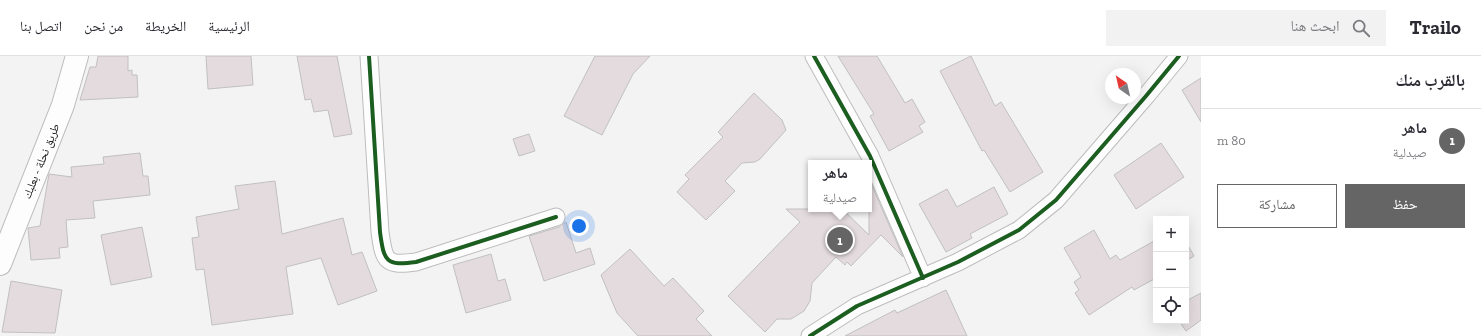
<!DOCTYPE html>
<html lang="ar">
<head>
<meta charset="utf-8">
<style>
	:root { --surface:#fff; --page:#f2f2f3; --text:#2b2b33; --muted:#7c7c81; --line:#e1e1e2; --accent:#656565 }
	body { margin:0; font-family:"Zilla Slab","Noto Naskh Arabic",serif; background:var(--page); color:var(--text); direction:rtl }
	.controls { position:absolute; right:12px; bottom:12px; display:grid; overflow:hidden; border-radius:0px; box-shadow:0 4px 16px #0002 }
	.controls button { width:36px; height:36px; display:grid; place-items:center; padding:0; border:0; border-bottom:1px solid var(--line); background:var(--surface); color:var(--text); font:20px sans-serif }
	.compass { position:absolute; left:1105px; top:12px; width:36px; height:36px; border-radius:50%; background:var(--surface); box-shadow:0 4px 16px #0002; rotate:326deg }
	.you { position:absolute; left:579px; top:170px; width:14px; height:14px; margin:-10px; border:3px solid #fff; border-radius:50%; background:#1a73e8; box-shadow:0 0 0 6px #1a73e833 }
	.badge { display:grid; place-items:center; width:26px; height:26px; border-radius:50%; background:var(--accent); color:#fff; font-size:13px; font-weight:700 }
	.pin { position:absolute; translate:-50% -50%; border:2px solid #fff; box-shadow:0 1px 4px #0006 }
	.popup { position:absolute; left:808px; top:104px; width:64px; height:52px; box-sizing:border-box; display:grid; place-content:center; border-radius:0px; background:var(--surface); filter:drop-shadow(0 1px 3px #0005); font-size:13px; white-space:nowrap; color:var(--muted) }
	.popup b { font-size:15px; color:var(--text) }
	.popup::after { content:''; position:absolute; left:50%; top:100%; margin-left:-8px; border:8px solid transparent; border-top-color:var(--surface) }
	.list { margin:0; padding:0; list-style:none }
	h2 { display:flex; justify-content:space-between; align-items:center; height:52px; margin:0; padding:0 16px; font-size:17px }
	h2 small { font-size:13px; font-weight:400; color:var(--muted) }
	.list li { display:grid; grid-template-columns:26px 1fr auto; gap:12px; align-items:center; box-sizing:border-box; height:64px; padding:0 16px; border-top:1px solid var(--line) }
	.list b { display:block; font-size:15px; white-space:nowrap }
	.list p { margin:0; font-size:13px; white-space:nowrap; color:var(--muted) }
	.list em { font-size:13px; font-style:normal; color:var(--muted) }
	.actions { display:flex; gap:8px; padding:12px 16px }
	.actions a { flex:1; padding:9px 0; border:1px solid var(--accent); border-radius:0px; text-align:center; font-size:14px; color:var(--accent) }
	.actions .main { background:var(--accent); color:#fff }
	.icon { flex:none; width:22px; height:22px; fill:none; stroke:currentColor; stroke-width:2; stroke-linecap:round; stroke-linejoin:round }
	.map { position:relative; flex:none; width:1201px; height:280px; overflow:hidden; direction:ltr }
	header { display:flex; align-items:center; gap:24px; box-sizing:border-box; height:56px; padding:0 20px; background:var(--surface); border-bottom:1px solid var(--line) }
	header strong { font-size:19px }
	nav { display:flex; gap:22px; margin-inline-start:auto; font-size:14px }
	.search { width:280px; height:36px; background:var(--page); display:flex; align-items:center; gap:10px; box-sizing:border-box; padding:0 14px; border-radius:0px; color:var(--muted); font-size:15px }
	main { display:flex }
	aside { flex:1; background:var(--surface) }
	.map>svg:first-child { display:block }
	.building { fill:#e4dbde; stroke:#c1c0c0 }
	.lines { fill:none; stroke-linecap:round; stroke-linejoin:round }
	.street-casing { stroke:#bdbdbd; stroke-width:19 }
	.secondary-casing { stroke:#bdbdbd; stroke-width:24 }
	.street { stroke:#fdfdfd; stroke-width:17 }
	.secondary { stroke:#fdfdfd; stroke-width:22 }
	.cycleway-casing { stroke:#fff; stroke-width:6 }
	.cycleway { stroke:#1b5e20; stroke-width:4 }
	.labels { text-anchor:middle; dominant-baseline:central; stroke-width:3; stroke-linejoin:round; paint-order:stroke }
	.street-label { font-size:12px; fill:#181818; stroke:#fff }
</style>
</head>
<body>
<header>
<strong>Trailo</strong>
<div class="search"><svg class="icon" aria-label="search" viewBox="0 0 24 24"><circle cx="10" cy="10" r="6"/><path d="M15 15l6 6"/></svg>ابحث هنا</div>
<nav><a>الرئيسية</a><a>الخريطة</a><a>من نحن</a><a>اتصل بنا</a></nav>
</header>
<main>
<aside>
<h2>بالقرب منك<small></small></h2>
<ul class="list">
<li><span class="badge">1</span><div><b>ماهر</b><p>صيدلية</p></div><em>80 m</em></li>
</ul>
<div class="actions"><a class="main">حفظ</a><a>مشاركة</a></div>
</aside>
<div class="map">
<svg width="1201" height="280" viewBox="0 0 1201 280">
	<rect width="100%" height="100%" fill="#f3f3f3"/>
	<!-- building -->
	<path class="building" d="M98,0H128V15L132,14V19H137L138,41L80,44L90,11H96Z
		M206,0H251L253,29L208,33Z
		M297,0H337L352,78L334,81L328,54L314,56L311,43L305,44Z
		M595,0H650L633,18L602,79L564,60Z
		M838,0H877L905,47L912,43L925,66L919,70L923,76L889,95L870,60L874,58Z
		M971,0L995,50L1001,46L1043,116L1010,136L984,94L982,95L940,15Z
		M1201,22V66L1182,34Z
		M754,37L782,64L786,74L760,103L755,106L742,107L725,125L735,135L706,164L677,136L689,123L685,119L723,81L718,76Z
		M529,78L535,95L519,100L513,83Z
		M1161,87L1184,121L1136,153L1114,119Z
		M140,97L143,120H148L150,139L93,145L95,162L66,164L68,191L59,192L60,202L31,204L28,172L40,170L49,118L72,121L71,111L104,108L103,101Z
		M869,123L903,201L881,179L851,210L847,206L845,209L836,201L812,227L810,245L804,255L791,263H777L765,276L728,240L800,166L786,153H842L869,179Z
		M275,125L282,178L343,162L352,199L362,196L377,235L338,249L321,202L286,211L293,258L212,269L204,213L196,214L192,182L199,181L196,161L239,153L235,130Z
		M994,131L1008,158L970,178L972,182L946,196L919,148L947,133L957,151Z
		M566,166L576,197L590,192L595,208L544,225L529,180L559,171Z
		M142,171L152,221L111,229L101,179Z
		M1094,174L1110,203L1116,199L1120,204L1156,184V222L1134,234L1132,231L1089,259L1075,237L1079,234L1074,226L1081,221L1064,192Z
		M1186,186L1194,200L1186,205Z
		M630,193L664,230L673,222L704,255L696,263L712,280H638L617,257L601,219Z
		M491,198L498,225L505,223L511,244L466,257L453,209Z
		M11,225L62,234L55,277L2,276Z
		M946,234L967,280H845L895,254L897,257Z
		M1201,237V264L1186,275L1179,265H1186V245Z"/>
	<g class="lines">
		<!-- street casing -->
		<g class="street-casing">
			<path id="street" d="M369,0L380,176C384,206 386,210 416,206L556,161
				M814,0L870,100L923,222
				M810,280L857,250L958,206L1019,174L1056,144L1146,40L1179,0"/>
		</g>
		<!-- secondary casing -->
		<g class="secondary-casing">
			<path id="secondary" d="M0,208L63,49L77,0"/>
		</g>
		<!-- street -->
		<use href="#street" class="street"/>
		<!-- secondary -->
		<use href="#secondary" class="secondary"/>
		<!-- cycleway casing -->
		<g class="cycleway-casing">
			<path id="cycleway" d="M369,0L380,176C384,206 386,210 416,206L556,161
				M814,0L870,100L923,222
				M810,280L857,250L958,206L1019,174L1056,144L1146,40L1179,0"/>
		</g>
		<!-- cycleway -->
		<use href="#cycleway" class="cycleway"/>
	</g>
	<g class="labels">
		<!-- street labels -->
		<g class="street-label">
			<text transform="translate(41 105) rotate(-68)">طريق نحلة - بعلبك</text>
		</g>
	</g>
</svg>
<div class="controls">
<button>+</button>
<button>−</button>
<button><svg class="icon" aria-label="locate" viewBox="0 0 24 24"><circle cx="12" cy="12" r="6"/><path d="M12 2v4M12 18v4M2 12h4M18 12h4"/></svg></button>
</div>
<svg class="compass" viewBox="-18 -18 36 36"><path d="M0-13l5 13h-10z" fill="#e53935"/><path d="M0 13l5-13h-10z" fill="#7c7c81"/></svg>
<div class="you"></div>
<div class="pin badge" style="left:840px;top:184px">1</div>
<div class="popup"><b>ماهر</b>صيدلية</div>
</div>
</main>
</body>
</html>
